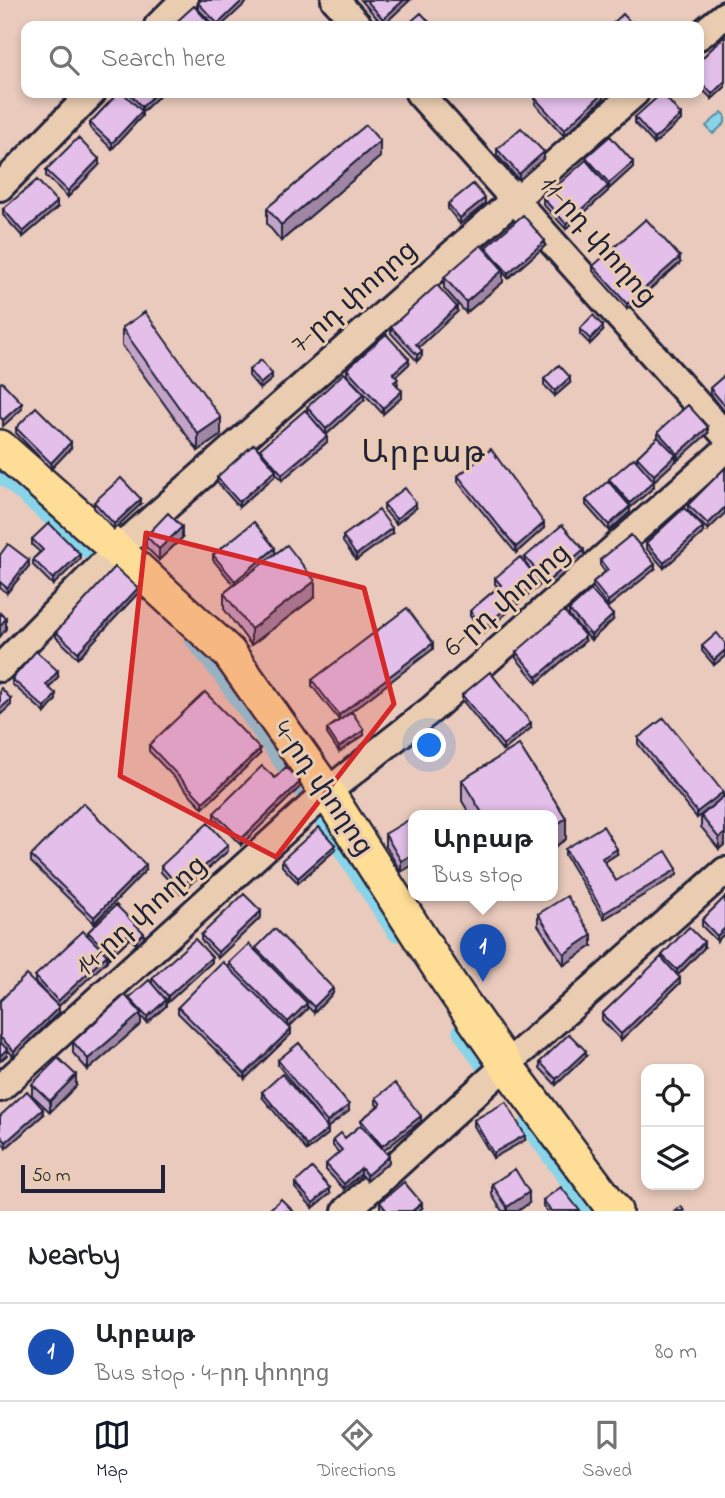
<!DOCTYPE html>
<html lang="en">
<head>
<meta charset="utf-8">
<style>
	:root { --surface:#fff; --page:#f6f6f6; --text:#202124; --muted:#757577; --line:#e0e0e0; --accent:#111827 }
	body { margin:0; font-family:"Indie Flower","Noto Sans Armenian",sans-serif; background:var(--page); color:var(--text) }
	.controls { position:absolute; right:21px; bottom:21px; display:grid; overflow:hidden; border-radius:14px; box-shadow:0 4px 10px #0003 }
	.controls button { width:63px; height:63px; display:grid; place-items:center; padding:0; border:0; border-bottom:2px solid var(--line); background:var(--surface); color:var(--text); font:35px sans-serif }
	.scale { position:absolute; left:21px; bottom:18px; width:144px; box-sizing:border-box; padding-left:7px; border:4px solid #22223b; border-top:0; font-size:19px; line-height:24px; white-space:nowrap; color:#22223b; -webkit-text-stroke:5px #eacdb1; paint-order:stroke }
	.you { position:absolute; left:430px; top:746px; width:24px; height:24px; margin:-18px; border:5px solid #fff; border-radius:50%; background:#1a73e8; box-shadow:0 0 0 10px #1a73e833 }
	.badge { display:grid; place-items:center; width:46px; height:46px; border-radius:50%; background:var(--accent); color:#fff; font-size:23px; font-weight:700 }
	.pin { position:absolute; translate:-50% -58px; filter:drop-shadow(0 2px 4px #0008) }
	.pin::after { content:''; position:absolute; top:37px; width:24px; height:21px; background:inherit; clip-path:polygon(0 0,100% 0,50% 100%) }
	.popup { position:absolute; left:408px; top:810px; width:150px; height:91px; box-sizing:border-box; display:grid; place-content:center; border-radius:14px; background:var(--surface); filter:drop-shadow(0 2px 5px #0005); font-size:23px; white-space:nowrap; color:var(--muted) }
	.popup b { font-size:26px; color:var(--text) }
	.popup::after { content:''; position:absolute; left:50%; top:100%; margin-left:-14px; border:14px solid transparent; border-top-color:var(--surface) }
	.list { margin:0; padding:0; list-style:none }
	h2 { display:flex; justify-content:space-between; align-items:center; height:91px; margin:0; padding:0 28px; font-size:30px }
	h2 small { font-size:23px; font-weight:400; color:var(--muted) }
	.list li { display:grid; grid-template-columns:46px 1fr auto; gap:21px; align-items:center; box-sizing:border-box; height:98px; padding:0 28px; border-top:2px solid var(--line) }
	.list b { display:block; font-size:26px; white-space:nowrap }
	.list p { margin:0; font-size:23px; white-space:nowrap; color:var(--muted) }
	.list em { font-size:23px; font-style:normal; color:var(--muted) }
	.icon { flex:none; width:38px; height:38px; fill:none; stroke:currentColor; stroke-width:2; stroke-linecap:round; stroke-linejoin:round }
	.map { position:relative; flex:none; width:725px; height:1211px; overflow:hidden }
	.search { position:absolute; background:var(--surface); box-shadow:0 4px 10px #0003; left:21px; right:21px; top:21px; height:77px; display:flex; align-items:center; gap:18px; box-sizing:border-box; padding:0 24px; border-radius:14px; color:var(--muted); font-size:26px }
	.sheet { height:189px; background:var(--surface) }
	nav { display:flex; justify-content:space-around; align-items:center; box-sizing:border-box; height:98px; border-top:2px solid var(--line); background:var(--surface); font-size:19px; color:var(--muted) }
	nav a { display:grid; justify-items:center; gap:4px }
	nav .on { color:var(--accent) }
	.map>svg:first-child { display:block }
	.water { fill:#88d4e8; stroke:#5f8da3; stroke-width:2 }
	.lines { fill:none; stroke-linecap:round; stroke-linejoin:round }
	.canal { stroke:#88d4e8; stroke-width:21 }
	.minor-casing { stroke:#22223b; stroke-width:32 }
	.major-casing { stroke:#22223b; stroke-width:38 }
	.minor { stroke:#eacdb1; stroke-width:26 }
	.major { stroke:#fedd96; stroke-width:33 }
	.wall { fill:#c3a4c9; stroke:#22223b; stroke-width:2 }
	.shaded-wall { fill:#9f86a4; stroke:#22223b; stroke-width:2 }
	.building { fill:#e3bfea; stroke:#22223b; stroke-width:2 }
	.marked { fill:#d62828; fill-opacity:0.2; stroke:#d62828; stroke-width:5; stroke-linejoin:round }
	.labels { text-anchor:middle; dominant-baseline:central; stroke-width:6; stroke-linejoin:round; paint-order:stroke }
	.street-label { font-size:28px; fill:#22223b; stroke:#eacdb1 }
	.quarter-label { font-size:32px; letter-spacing:2px; fill:#22223b; stroke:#eacdb1 }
</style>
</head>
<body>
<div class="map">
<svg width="725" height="1211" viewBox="0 0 725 1211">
	<rect width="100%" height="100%" fill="#e9cabc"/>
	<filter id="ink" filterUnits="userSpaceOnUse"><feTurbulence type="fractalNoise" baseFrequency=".0143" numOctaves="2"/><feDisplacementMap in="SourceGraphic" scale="14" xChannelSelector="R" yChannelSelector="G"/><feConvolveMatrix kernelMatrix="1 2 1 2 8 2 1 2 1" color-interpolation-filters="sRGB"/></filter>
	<g filter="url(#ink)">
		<!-- water -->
		<path class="water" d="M722,112L725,115V123L713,134L706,126Z"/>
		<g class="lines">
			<!-- canal -->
			<path class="canal" d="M0,471L97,555
				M195,639L222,673L308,796
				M320,813L397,931
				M463,1031L489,1070
				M530,1125L593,1211"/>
			<!-- minor casing -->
			<g class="minor-casing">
				<path id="minor" d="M335,0L359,26
					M158,26L184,0
					M699,36L725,15
					M419,93L725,435
					M0,187L92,93
					M0,668L117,550L635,93
					M0,1088L327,792L432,709L725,451
					M346,1211L506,1065L725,871"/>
			</g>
			<!-- major casing -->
			<g class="major-casing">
				<path id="major" d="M0,447L117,550L229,653L327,792L447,980L506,1065L615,1211"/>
			</g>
			<!-- minor -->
			<use href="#minor" class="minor"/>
			<!-- major -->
			<use href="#major" class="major"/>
		</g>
		<!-- wall -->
		<path class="wall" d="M248,0L221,26H215L198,9V3Z
			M361,0H410L383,25Z
			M725,36V87L712,99L699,86V61Z
			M118,93H162L142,112V116L112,149L90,128V123Z
			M554,94L603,99L564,136L535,104V98Z
			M635,117L681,120L654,144L635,123Z
			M497,149L544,158L519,180L497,155Z
			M380,157L281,241L267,224V208Z
			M586,157L633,167L609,189L608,188V191L566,229L543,204V198L586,161Z
			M99,165L68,197L46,176V170Z
			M448,204H485L460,224L448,209Z
			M57,208L23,237L3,215V209Z
			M545,246L508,278L503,272V282L466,313L444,288V277L486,251V247Z
			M680,263L627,309L593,271V266Z
			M457,312L419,347L422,356L417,361L391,333V327Z
			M122,328L221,435L198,451L122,345Z
			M580,329L603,331L590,344L580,334Z
			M409,364L396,376L398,384L397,385L402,397L383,414L347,375V369Z
			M249,370L272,379L260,389L249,376Z
			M725,375V412L710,393V388Z
			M544,379L570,383L555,396L544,385Z
			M364,400L326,435L313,420L327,442L282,480L276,473V475L239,507L217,482V477L260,451V449L307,412V407Z
			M16,428L71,448L51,469L16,433Z
			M658,432L708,433L678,460L676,457V461L654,481V487L630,508V512L609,531L586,505V500L609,482V479L637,461V457L658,437Z
			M725,468L708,530L688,510V505Z
			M458,476L544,528L516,553L458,482Z
			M94,502L141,504L114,529L94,508Z
			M384,504L416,508L396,524L384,510Z
			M703,533L664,568L646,548V543Z
			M392,534L356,560L343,542V536Z
			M146,536L182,538L159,560L146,547Z
			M32,539L80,559L53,585L33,565V559L40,552L32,545Z
			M275,554L315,597L251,645L224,609V593L234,585L213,560V555Z
			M0,555L29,566L7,593L0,588Z
			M584,556L547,588L525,563V557Z
			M600,560L655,569L608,607L593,587V582L605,572L600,565Z
			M495,578L539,586L484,632L470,616V611L498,587L495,584Z
			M138,593L78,658L56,637V632Z
			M569,610L613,620L591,640L569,616Z
			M585,641L537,683L516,658V652Z
			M725,643V656L714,665L702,651V646Z
			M433,649L342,718L364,735L339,752L327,734V729L339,720L312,686V680Z
			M58,677L49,688L56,700L45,713L12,684V679Z
			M462,695L531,728L503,751L462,700Z
			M638,738L723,797L725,795V844L719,849L701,827V816L717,802L697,818L638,744Z
			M149,745L260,754L203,808L149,751Z
			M519,745L566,818V839L553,848V816H471L462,801V780Z
			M275,778L300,787L241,845L214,818V813Z
			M413,823L401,872L385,845V834Z
			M565,849L617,854L605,862L616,881L677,875L604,919L565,855Z
			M335,850L298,883L282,866V860Z
			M228,851L180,893L161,872V866Z
			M31,856L146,870L94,923L31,862Z
			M725,897V933L717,941L702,926V920Z
			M116,905L144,938L137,945L130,938L109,958L107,956V961L58,1006L59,1012L14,1057L7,1049V1055L0,1061V1001L54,1002L35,982V976L88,936V932Z
			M538,914L592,946L564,965L538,925Z
			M261,917L218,958L201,940V935Z
			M256,948L333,993L314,1013L307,1006V1009L289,1027L291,1034L245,1079L178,1013V1007L229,968V963L256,951Z
			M704,948L678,975L680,983L621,1040L602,1020V1014L662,959V955Z
			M212,962L168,1002L164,997L166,1006L147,1023L141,1016V1024L88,1070L73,1053V1042L129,1000V998L152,984V978Z
			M586,1056L556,1085L540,1068V1062Z
			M278,1060L349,1111L327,1128L328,1134L307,1151L262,1097V1092L327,1128L278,1065Z
			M32,1084L76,1086L50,1112L32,1095Z
			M376,1098L421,1121L384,1150L389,1162L367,1181L361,1174L344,1189L326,1170V1164L339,1153L333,1146V1140L345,1138L361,1125V1120L378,1106L376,1104Z
			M43,1115L6,1148L0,1140V1116Z
			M474,1120L525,1140L493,1158L474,1126Z
			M295,1183L330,1194L313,1208L295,1188Z
			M492,1184L529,1203L518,1211H502L492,1195Z
			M543,1200L580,1211H547L543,1206Z
			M380,1202L422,1208L419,1211H382L380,1208Z"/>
		<!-- shaded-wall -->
		<path class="shaded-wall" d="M243,0H248V1L221,26H218V24Z
			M404,0H410L383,25V19Z
			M725,81V87L712,99V94Z
			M156,93H162L142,112V116L112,149V143L142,111V107Z
			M603,93V99L564,136V130Z
			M681,115V120L654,144V139Z
			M380,141V157L281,241V225Z
			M544,152V158L519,180V174Z
			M99,159V165L68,197V191Z
			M633,162V167L609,189V183Z
			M608,186V191L566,229V224Z
			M485,198V204L460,224V218Z
			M57,202V208L23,237V232Z
			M545,241V246L508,278V273Z
			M680,257V263L627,309V304Z
			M503,270V282L466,313V302Z
			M457,307V312L416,350V344Z
			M603,326V331L590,344V339Z
			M422,351V356L417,361V355Z
			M409,359V364L393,379V373Z
			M272,374V379L260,389V384Z
			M570,377V383L555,396V391Z
			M402,391V397L383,414V408Z
			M364,394V400L326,435V429Z
			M22,403V409L3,426V420Z
			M221,418V435L198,451V434Z
			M708,427V433L678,460V454Z
			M327,436V442L282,480V474Z
			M71,442V448L51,469V463Z
			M676,455V461L654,481V475Z
			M276,470V475L239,507V502Z
			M654,481V487L630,508V512L609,531V525L630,507V503Z
			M141,499V504L114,529V524Z
			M416,503V508L396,524V519Z
			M725,507V513L708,530V524Z
			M544,523V528L516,553V547Z
			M182,527V538L159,560V549Z
			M703,527V533L664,568V563Z
			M392,528V534L356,560V555Z
			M275,548V554L235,586V581Z
			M584,550V556L547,588V582Z
			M80,554V559L53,585V579Z
			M29,560V566L7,593V588Z
			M655,564V569L608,607V601Z
			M539,580V586L484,632V627Z
			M315,581V597L251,645V629Z
			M138,588V593L78,658V652Z
			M613,615V620L591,640V635Z
			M6,618V629L0,637V626Z
			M585,636V641L537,683V677Z
			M433,643V649L339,721V715Z
			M725,650V656L714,665V660Z
			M58,671V677L46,691V685Z
			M56,694V700L45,713V708Z
			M11,699V705L0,715V709Z
			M531,723V728L503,751V745Z
			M364,730V735L339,752V747Z
			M260,749V754L203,808V802Z
			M300,782V787L241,845V839Z
			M723,792V797L697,818V812Z
			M566,818V839L553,848V827Z
			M725,833V844L719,849V838Z
			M228,845V851L180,893V888Z
			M335,845V850L298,883V878Z
			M617,849V854L602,863V858Z
			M413,854V865L401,872V861Z
			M146,865V870L94,923V917Z
			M677,869V875L604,919V913Z
			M261,911V917L218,958V952Z
			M725,928V933L717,941V936Z
			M130,932V938L109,958V953Z
			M144,933V938L137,945V939Z
			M592,935V946L564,965V954Z
			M704,942V948L677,976V970Z
			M107,955V961L58,1007V1001Z
			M212,957V962L168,1002V996Z
			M680,978V983L621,1040V1034Z
			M333,988V993L314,1013V1007Z
			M166,1000V1006L147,1023V1017Z
			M307,1003V1009L288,1028V1022Z
			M59,1007V1012L14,1057V1051Z
			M141,1013V1024L88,1070V1059Z
			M291,1029V1034L245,1079V1074Z
			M7,1049V1055L0,1061V1056Z
			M586,1051V1056L556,1085V1079Z
			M76,1075V1086L50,1112V1101Z
			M349,1105V1111L327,1128V1122Z
			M43,1109V1115L6,1148V1142Z
			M421,1116V1121L382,1152V1146Z
			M328,1129V1134L307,1151V1146Z
			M525,1135V1140L493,1158V1153Z
			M389,1156V1162L367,1181V1175Z
			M361,1168V1174L344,1189V1184Z
			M330,1188V1194L313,1208V1203Z
			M529,1192V1203L518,1211H507V1207Z
			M422,1203V1208L419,1211H412Z"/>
		<!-- building -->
		<path class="building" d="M201,0H243L218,24L198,3Z
			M366,0H404L383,19Z
			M194,6L212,26H172Z
			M421,13L433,26H406Z
			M623,14L634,26H610Z
			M725,36V81L712,94L699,80V61Z
			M118,93H123L142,111L112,143L90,123Z
			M129,93H156L142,107Z
			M541,93H552L554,94L555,93H603L564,130L535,98Z
			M662,93L681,115L654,139L635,117Z
			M366,125L380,141L281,225L267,208Z
			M521,128L544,152L519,174L497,149Z
			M610,136L633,162L609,183L586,157Z
			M78,138L99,159L68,191L46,170Z
			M586,160L608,186L566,224L543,198Z
			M37,180L57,202L23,232L3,209Z
			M473,184L485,198L460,218L448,204Z
			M523,215L545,241L508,273L486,247Z
			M646,219L680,257L627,304L593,266Z
			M481,245L503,270L466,302L444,277Z
			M437,285L457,307L416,344L422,351L417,355L391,327Z
			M145,312L221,418L198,434L122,328Z
			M593,315L603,326L590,339L580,329Z
			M386,334L409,359L393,373L398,379L394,382L402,391L383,408L347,369Z
			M261,360L272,374L260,384L249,370Z
			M559,365L570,377L555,391L544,379Z
			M344,373L364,394L326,429L307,407Z
			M725,375V406L710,388Z
			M2,382L22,403L3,420L0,417V383Z
			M688,405L708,427L678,454L658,432Z
			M36,407L71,442L51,463L16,428Z
			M305,410L327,436L282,474L260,449Z
			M658,437L676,455L654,475L637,457Z
			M254,444L276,470L239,502L217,477Z
			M491,449L544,523L516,547L458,476Z
			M634,458L654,481L630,503L609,479Z
			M725,468V507L708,524L688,505Z
			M121,478L141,499L114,524L94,502Z
			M608,481L630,506L609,525L586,500Z
			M405,488L416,503L396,519L384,504Z
			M684,508L703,527L664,563L646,543Z
			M379,510L392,528L356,555L343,536Z
			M168,513L182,527L159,549L146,536Z
			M254,522L275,548L235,581L213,555Z
			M49,523L80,554L53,579L33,559L43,550L32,539Z
			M562,525L584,550L547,582L525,557Z
			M631,535L655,564L608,601L593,582L608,570L600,560Z
			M8,544L29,560L7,588L0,582V555Z
			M287,545L315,581L251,629L224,593Z
			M520,557L539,580L484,627L470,611L501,585L495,578Z
			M115,567L138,588L78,652L56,632Z
			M591,590L613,615L591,635L569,610Z
			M407,608L433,643L339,715L312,680Z
			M564,611L585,636L537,677L516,652Z
			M0,613L6,618L0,626Z
			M717,633L725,643V650L714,660L702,646Z
			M36,651L58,671L46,685L56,694L45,708L12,679Z
			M490,672L531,723L503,745L462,695Z
			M1,688L11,699L0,709V690Z
			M205,692L260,749L203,802L149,745Z
			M352,712L364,730L339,747L327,729Z
			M664,718L723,792L697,812L638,738Z
			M519,745L566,818L553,827V816H484L462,780Z
			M262,766L275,778L286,767L300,782L241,839L214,813Z
			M725,795V833L719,838L701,816Z
			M83,803L146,865L94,917L31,856Z
			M410,819L413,823V854L401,861L385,834Z
			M208,823L228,845L180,888L161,866Z
			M603,826L617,849L602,858L616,881L666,851L677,869L604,913L565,849Z
			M319,827L335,845L298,878L282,860Z
			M244,894L261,911L218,952L201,935Z
			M567,896L592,935L564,954L538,914Z
			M725,897V928L717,936L702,920Z
			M116,905L144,933L137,939L130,932L109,953L88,932Z
			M689,927L704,942L677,970L662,955Z
			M275,929L333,988L314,1007L256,948Z
			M83,931L107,955L58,1001L35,976Z
			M195,939L212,957L168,996L152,978Z
			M249,944L307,1003L288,1022L229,963Z
			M661,957L680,978L621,1034L602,1014Z
			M223,962L291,1029L245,1074L178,1007Z
			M26,975L59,1007L14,1051L0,1037V1001Z
			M149,980L166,1000L147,1017L129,998Z
			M125,995L141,1013L88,1059L73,1042Z
			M569,1034L586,1051L556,1079L540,1062Z
			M0,1042L7,1049L0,1056Z
			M299,1043L349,1105L327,1122L278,1060Z
			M58,1058L76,1075L50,1101L32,1084Z
			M282,1074L328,1129L307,1146L262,1092Z
			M395,1083L421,1116L382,1146L361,1120L381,1104L376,1098Z
			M27,1091L43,1109L6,1142L0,1135V1116Z
			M506,1102L525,1135L493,1153L474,1120Z
			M361,1125L389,1156L367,1175L361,1168L344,1184L326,1164L342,1150L333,1140L341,1133L345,1138Z
			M312,1168L330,1188L313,1203L295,1183Z
			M515,1169L529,1192L507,1207L492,1184Z
			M404,1182L422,1203L412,1211H387L380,1202Z
			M561,1187L580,1211H551L543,1200Z
			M281,1199L293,1211H268Z
			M681,1206L684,1211H675Z"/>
	</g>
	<!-- marked area -->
	<path class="marked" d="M146,533L364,588L394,704L276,857L120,776Z"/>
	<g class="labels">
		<!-- street labels -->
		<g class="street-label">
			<text transform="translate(597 242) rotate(49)">11-րդ փողոց</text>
			<text transform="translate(355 298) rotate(-41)">7-րդ փողոց</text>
			<text transform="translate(508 601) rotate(-41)">6-րդ փողոց</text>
			<text transform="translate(322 789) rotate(56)">4-րդ փողոց</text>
			<text transform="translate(142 917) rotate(-42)">14-րդ փողոց</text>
		</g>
		<!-- quarter labels -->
		<g class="quarter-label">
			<text x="424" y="454">Արբաթ</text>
		</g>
	</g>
</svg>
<div class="controls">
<button><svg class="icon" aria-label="locate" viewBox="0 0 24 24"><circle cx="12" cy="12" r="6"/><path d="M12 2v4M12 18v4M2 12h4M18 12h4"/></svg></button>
<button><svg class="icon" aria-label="layers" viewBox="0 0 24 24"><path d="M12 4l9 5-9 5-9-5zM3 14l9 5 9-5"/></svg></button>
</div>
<div class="scale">50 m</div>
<div class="you"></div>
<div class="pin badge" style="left:483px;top:982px;background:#1a4fb4">1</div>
<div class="popup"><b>Արբաթ</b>Bus stop</div>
<div class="search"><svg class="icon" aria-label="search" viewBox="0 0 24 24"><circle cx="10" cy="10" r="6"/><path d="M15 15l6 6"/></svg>Search here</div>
</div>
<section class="sheet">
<h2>Nearby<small></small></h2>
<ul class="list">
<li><span class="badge" style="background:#1a4fb4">1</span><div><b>Արբաթ</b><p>Bus stop · 4-րդ փողոց</p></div><em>80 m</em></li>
</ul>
</section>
<nav>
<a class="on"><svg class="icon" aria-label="map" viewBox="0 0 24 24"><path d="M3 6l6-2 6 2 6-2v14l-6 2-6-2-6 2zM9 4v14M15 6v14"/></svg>Map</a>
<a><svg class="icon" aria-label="directions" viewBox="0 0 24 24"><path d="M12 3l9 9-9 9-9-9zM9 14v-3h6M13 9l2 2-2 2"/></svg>Directions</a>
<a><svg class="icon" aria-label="saved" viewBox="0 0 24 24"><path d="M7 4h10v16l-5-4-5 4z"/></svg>Saved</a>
</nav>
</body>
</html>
